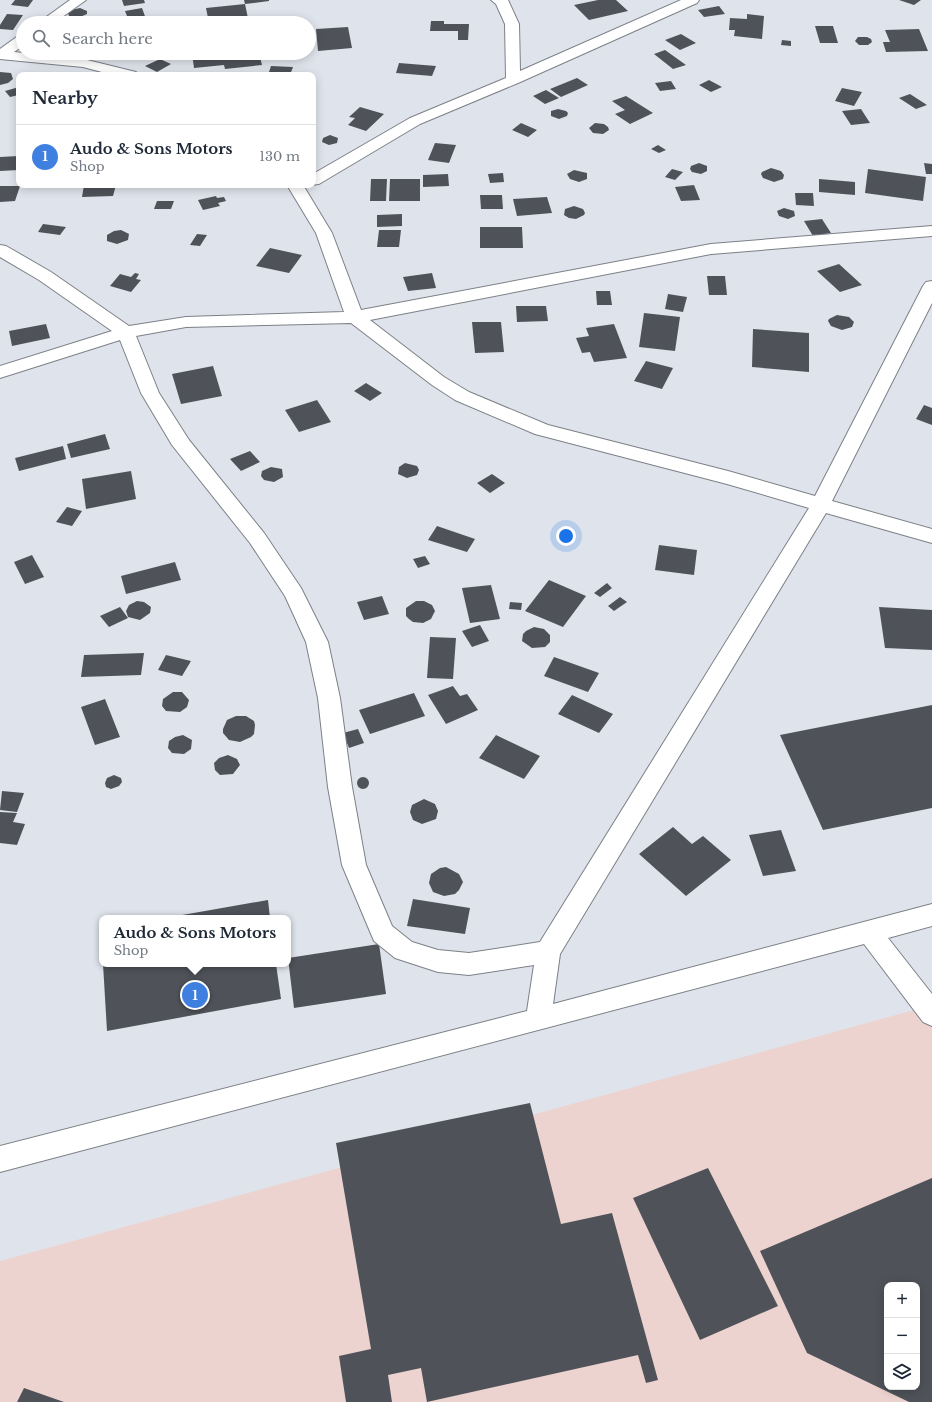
<!DOCTYPE html>
<html lang="en">
<head>
<meta charset="utf-8">
<style>
	:root { --surface:#fff; --page:#f2f2f3; --text:#1f2937; --muted:#747a83; --line:#e0e1e3; --accent:#0f766e }
	body { margin:0; font-family:"Libre Baskerville",serif; background:var(--page); color:var(--text) }
	.controls { position:absolute; right:12px; bottom:12px; display:grid; overflow:hidden; border-radius:8px; box-shadow:0 2px 10px #0003 }
	.controls button { width:36px; height:36px; display:grid; place-items:center; padding:0; border:0; border-bottom:1px solid var(--line); background:var(--surface); color:var(--text); font:20px sans-serif }
	.you { position:absolute; left:566px; top:536px; width:14px; height:14px; margin:-10px; border:3px solid #fff; border-radius:50%; background:#1a73e8; box-shadow:0 0 0 6px #1a73e833 }
	.badge { display:grid; place-items:center; width:26px; height:26px; border-radius:50%; background:var(--accent); color:#fff; font-size:13px; font-weight:700 }
	.pin { position:absolute; translate:-50% -50%; border:2px solid #fff; box-shadow:0 1px 4px #0006 }
	.popup { position:absolute; left:99px; top:915px; width:192px; height:52px; box-sizing:border-box; display:grid; place-content:center; border-radius:8px; background:var(--surface); filter:drop-shadow(0 1px 3px #0005); font-size:13px; white-space:nowrap; color:var(--muted) }
	.popup b { font-size:15px; color:var(--text) }
	.popup::after { content:''; position:absolute; left:50%; top:100%; margin-left:-8px; border:8px solid transparent; border-top-color:var(--surface) }
	.list { margin:0; padding:0; list-style:none }
	h2 { display:flex; justify-content:space-between; align-items:center; height:52px; margin:0; padding:0 16px; font-size:17px }
	h2 small { font-size:13px; font-weight:400; color:var(--muted) }
	.list li { display:grid; grid-template-columns:26px 1fr auto; gap:12px; align-items:center; box-sizing:border-box; height:64px; padding:0 16px; border-top:1px solid var(--line) }
	.list b { display:block; font-size:15px; white-space:nowrap }
	.list p { margin:0; font-size:13px; white-space:nowrap; color:var(--muted) }
	.list em { font-size:13px; font-style:normal; color:var(--muted) }
	.icon { flex:none; width:22px; height:22px; fill:none; stroke:currentColor; stroke-width:2; stroke-linecap:round; stroke-linejoin:round }
	.map { position:relative; flex:none; width:932px; height:1402px; overflow:hidden }
	.search { position:absolute; background:var(--surface); box-shadow:0 2px 10px #0003; left:16px; top:16px; width:300px; height:44px; display:flex; align-items:center; gap:10px; box-sizing:border-box; padding:0 14px; border-radius:22px; color:var(--muted); font-size:15px }
	.panel { position:absolute; background:var(--surface); box-shadow:0 2px 10px #0003; left:16px; top:72px; width:300px; height:116px; border-radius:8px }
	.map>svg:first-child { display:block }
	.commercial { fill:#edd3cf; fill-rule:evenodd }
	.building { fill:#4f5359; fill-rule:evenodd }
	.lines { fill:none; stroke-linecap:round; stroke-linejoin:round }
	.minor-casing { stroke:#7c8187; stroke-width:2 }
	.minor { fill:#fff; fill-rule:evenodd }
</style>
</head>
<body>
<div class="map">
<svg width="932" height="1402" viewBox="0 0 932 1402">
	<rect width="100%" height="100%" fill="#dfe4ec"/>
	<!-- commercial -->
	<path class="commercial" d="M932,1005V1402H0V1261ZM887,1285H917V1387H887Z"/>
	<!-- building -->
	<path class="building" d="M15,0H33L28,7L11,5Z
		M122,0H144L145,3L124,6Z
		M244,0H269V1L245,4Z
		M598,0H616L628,11L589,20L574,5Z
		M899,0H921L914,5Z
		M245,4L249,23H209L206,8Z
		M719,6L725,14L704,17L698,10Z
		M80,8L87,11V14L80,17L69,16L68,13L71,10Z
		M142,8L146,19L129,21L125,11Z
		M7,14L23,15L13,30L0,29V25Z
		M747,14L764,16L762,39L734,36L735,30H729L730,18L747,19Z
		M164,19L165,23H139V22Z
		M431,21H444V24H469L468,40H458V31H430Z
		M815,26H833L838,43H820Z
		M348,27L352,48L318,51L316,29Z
		M919,29L928,51L886,52L883,42H890L885,30Z
		M681,34L696,43L680,50L665,40Z
		M858,37H867L871,39L872,42L868,45H859L855,41Z
		M782,40L791,41V46L781,45Z
		M665,50L686,65L673,69L654,54Z
		M192,53H259L262,65L225,69L224,65L194,68Z
		M160,59L171,64L157,72L145,66Z
		M399,63L436,66L432,76L396,73Z
		M271,66L293,67L290,75H268Z
		M0,72L11,73L13,79L8,83L0,85Z
		M577,78L588,85L561,97L550,89Z
		M709,80L722,87L711,92L699,85Z
		M671,81L676,89L660,91L655,83Z
		M19,87V95L10,97L5,91Z
		M842,88L862,92L854,106L835,101Z
		M546,90L559,98L545,104L533,96Z
		M910,94L927,105L916,109L899,98Z
		M626,96L653,113L630,124L615,114L625,110L612,101Z
		M360,107L384,114L366,131L348,125L355,118L349,117Z
		M558,109L566,111L568,113L567,116L559,119L551,116V111Z
		M861,109L870,123L851,125L842,111Z
		M521,123L537,130L528,137L512,130Z
		M595,123L604,124L608,127L609,130L603,134L593,133L589,128Z
		M330,135L338,138L337,143L329,145L322,142L323,138Z
		M435,143L456,145L449,163L428,160Z
		M658,145L666,150L659,153L651,149Z
		M19,156V170L0,171V157Z
		M699,163L707,166V171L701,174L692,172L690,169L691,166Z
		M924,163L932,164V174H926Z
		M771,168L781,171L784,175L783,179L774,182L763,178L761,174L762,172Z
		M672,169L683,172L675,180L665,177Z
		M868,169L926,177L923,201L865,193Z
		M574,170L587,173V179L579,182L570,179L567,174Z
		M503,173L504,182L490,183L488,174Z
		M448,174L449,186L423,187V175Z
		M371,179H387L386,201H370Z
		M390,179H420V201H389Z
		M819,179L855,182V195L819,192Z
		M84,185H116L113,196L82,197Z
		M694,185L700,200L681,201L675,187Z
		M0,186H20L15,201L0,202Z
		M795,193H813L814,206L796,205Z
		M480,195H502L503,209H481Z
		M216,196L217,198L224,197L226,201L218,203L220,206L203,210L198,200Z
		M547,197L552,213L517,216L513,199Z
		M157,201H174L171,209H154Z
		M574,206L583,209L585,213L584,215L576,219L569,218L564,215L565,209Z
		M784,208L794,211L795,216L788,219L779,216L777,211Z
		M402,214V226L377,227V215Z
		M822,219L831,233L813,236L804,221Z
		M43,224L66,227L60,235L38,232Z
		M480,227H522L523,248H480Z
		M121,230L129,234L128,240L117,244L107,241V235L114,231Z
		M379,230H401L399,247H377Z
		M197,234L207,235L200,246L190,245Z
		M270,248L302,255L289,273L256,266Z
		M839,264L862,285L840,292L817,271Z
		M135,273L139,274L136,279L141,280L131,292L110,286L120,274L131,277Z
		M432,273L436,288L408,291L403,277Z
		M707,276H725L727,295H709Z
		M596,291H610L612,305H597Z
		M668,294L687,297L683,312L665,309Z
		M516,306H546L548,321L517,322Z
		M644,313L680,317L675,351L639,347Z
		M837,315L849,317L854,322L852,327L842,330L831,326L828,321L829,319Z
		M472,322H501L504,352L475,353Z
		M46,324L50,338L12,346L9,331Z
		M614,324L627,358L594,362L590,352L582,353L576,338L589,336L586,328Z
		M753,329L809,333V372L752,367Z
		M646,361L673,368L662,389L634,381Z
		M213,366L222,396L181,404L172,374Z
		M366,383L382,393L370,401L354,391Z
		M317,400L331,422L299,432L285,410Z
		M924,405L932,408V425L916,419Z
		M105,434L110,449L71,458L67,444Z
		M63,446L66,459L19,471L15,458Z
		M250,451L260,462L241,471L230,459Z
		M405,463L417,466L419,470L417,475L407,478L398,474L399,467Z
		M271,467L282,469L283,477L274,482L264,480L261,476L262,471Z
		M131,471L136,499L86,509L82,479Z
		M492,474L505,483L490,493L477,483Z
		M67,507L82,511L72,526L56,522Z
		M437,526L475,539L467,552L428,540Z
		M659,545L697,550L694,575L655,570Z
		M32,555L44,577L25,584L14,562Z
		M425,556L430,564L418,568L413,559Z
		M175,562L181,580L126,594L121,576Z
		M549,580L586,596L563,627L525,611Z
		M607,583L612,588L600,597L594,593Z
		M491,585L500,619L470,623L462,588Z
		M382,596L389,614L364,620L357,602Z
		M620,597L627,602L614,611L608,606Z
		M137,601L144,602L151,607L150,613L140,620L128,617L126,611L129,605Z
		M416,601H424L432,605L435,611L431,619L423,623L413,622L409,619L406,616V608Z
		M510,602L522,603L521,610L509,609Z
		M120,607L128,618L109,627L100,616Z
		M879,607L932,610V650L885,648Z
		M480,625L489,641L472,647L462,631Z
		M534,627L544,629L550,635V642L545,647L532,648L522,641L523,634L526,631Z
		M430,637L456,638L453,679L427,678Z
		M144,653L141,675L81,677L84,655Z
		M166,655L191,661L182,676L158,670Z
		M554,657L599,673L588,692L544,676Z
		M453,686L460,696L467,694L478,710L446,724L428,695Z
		M173,692H182L189,700L187,707L180,712L166,711L162,706L163,699Z
		M414,693L425,716L370,734L359,710Z
		M572,695L613,714L599,733L558,714Z
		M105,699L120,737L95,745L81,707Z
		M932,705V808L823,830L780,735Z
		M236,716H246L254,721L255,725L254,734L251,737L240,742L229,740L223,733V729L227,720Z
		M358,729L364,743L349,748L343,733Z
		M183,735L192,740L191,749L184,754L172,753L168,748L169,741L175,737Z
		M496,735L540,756L524,779L479,758Z
		M228,755L237,759L240,765L233,774L220,775L215,770L214,763L219,758Z
		M114,775L121,778L122,782L119,786L111,789L106,787L105,783L107,778Z
		M357 783a6 6 0 1 1 12 0a6 6 0 1 1-12 0Z
		M2,791L24,793L17,812L0,810Z
		M424,799L435,804L438,811L436,819L422,824L413,820L410,812L412,805Z
		M0,812L17,813L13,822L25,824L17,845L0,843Z
		M673,827L692,844L703,836L731,860L686,896L639,854Z
		M781,830L796,871L763,876L749,835Z
		M446,867L459,874L463,882L459,890L455,894L444,896L433,892L429,883L431,874L440,868Z
		M413,899L470,908L465,934L407,926Z
		M268,900L270,918H171V917Z
		M379,944L386,994L294,1008L288,958Z
		M103,964H276L281,999L107,1031Z
		M530,1103L561,1224L612,1213L658,1380L646,1383L638,1355L427,1402L421,1368L388,1375L392,1402H346L339,1356L371,1349L336,1143Z
		M708,1168L778,1306L700,1340L633,1198Z
		M932,1178V1402H909L807,1353L760,1251ZM887,1285H917V1387H887Z
		M24,1388L64,1402H17Z"/>
	<g class="lines">
		<!-- minor casing -->
		<g class="minor-casing">
			<path id="minor" d="M70,0H86L54,23H38Z
				M491,0H508L519,24L520,71L681,0H699L697,3L518,83L420,124L319,184L310,185H313V174L410,118L506,78L505,24L496,4Z
				M23,35V46L14,52L83,59L136,72L138,75H113L83,67L0,59V49L18,36Z
				M287,185H303L332,233L361,310L711,244L932,226V236L711,254L370,320L444,377L469,392L548,425L728,471L815,496L923,286L926,282L932,281V303L832,501L932,529V543L826,513L560,954L553,1004L932,904V926L888,938L932,994V1026L923,1022L864,944L0,1172V1146L527,1011L534,965L469,975L438,972L395,958L374,941L342,865L328,787L318,698L306,642L285,596L250,543L172,445L141,393L120,340L0,378V366L112,331L39,280L0,257V245L6,246L51,272L129,326L186,317L344,312L316,233ZM351,323L432,385L455,400L535,434L727,484L809,508L540,942L469,953L438,950L412,942L392,926L366,865L352,787L340,698L328,642L301,588L264,533L189,440L159,393L136,336L186,327Z"/>
		</g>
		<!-- minor -->
		<use href="#minor" class="minor"/>
	</g>
</svg>
<div class="controls">
<button>+</button>
<button>−</button>
<button><svg class="icon" aria-label="layers" viewBox="0 0 24 24"><path d="M12 4l9 5-9 5-9-5zM3 14l9 5 9-5"/></svg></button>
</div>
<div class="you"></div>
<div class="pin badge" style="left:195px;top:995px;background:#3f7fe0">1</div>
<div class="popup"><b>Audo &amp; Sons Motors</b>Shop</div>
<div class="search"><svg class="icon" aria-label="search" viewBox="0 0 24 24"><circle cx="10" cy="10" r="6"/><path d="M15 15l6 6"/></svg>Search here</div>
<section class="panel">
<h2>Nearby<small></small></h2>
<ul class="list">
<li><span class="badge" style="background:#3f7fe0">1</span><div><b>Audo &amp; Sons Motors</b><p>Shop</p></div><em>130 m</em></li>
</ul>
</section>
</div>
</body>
</html>
